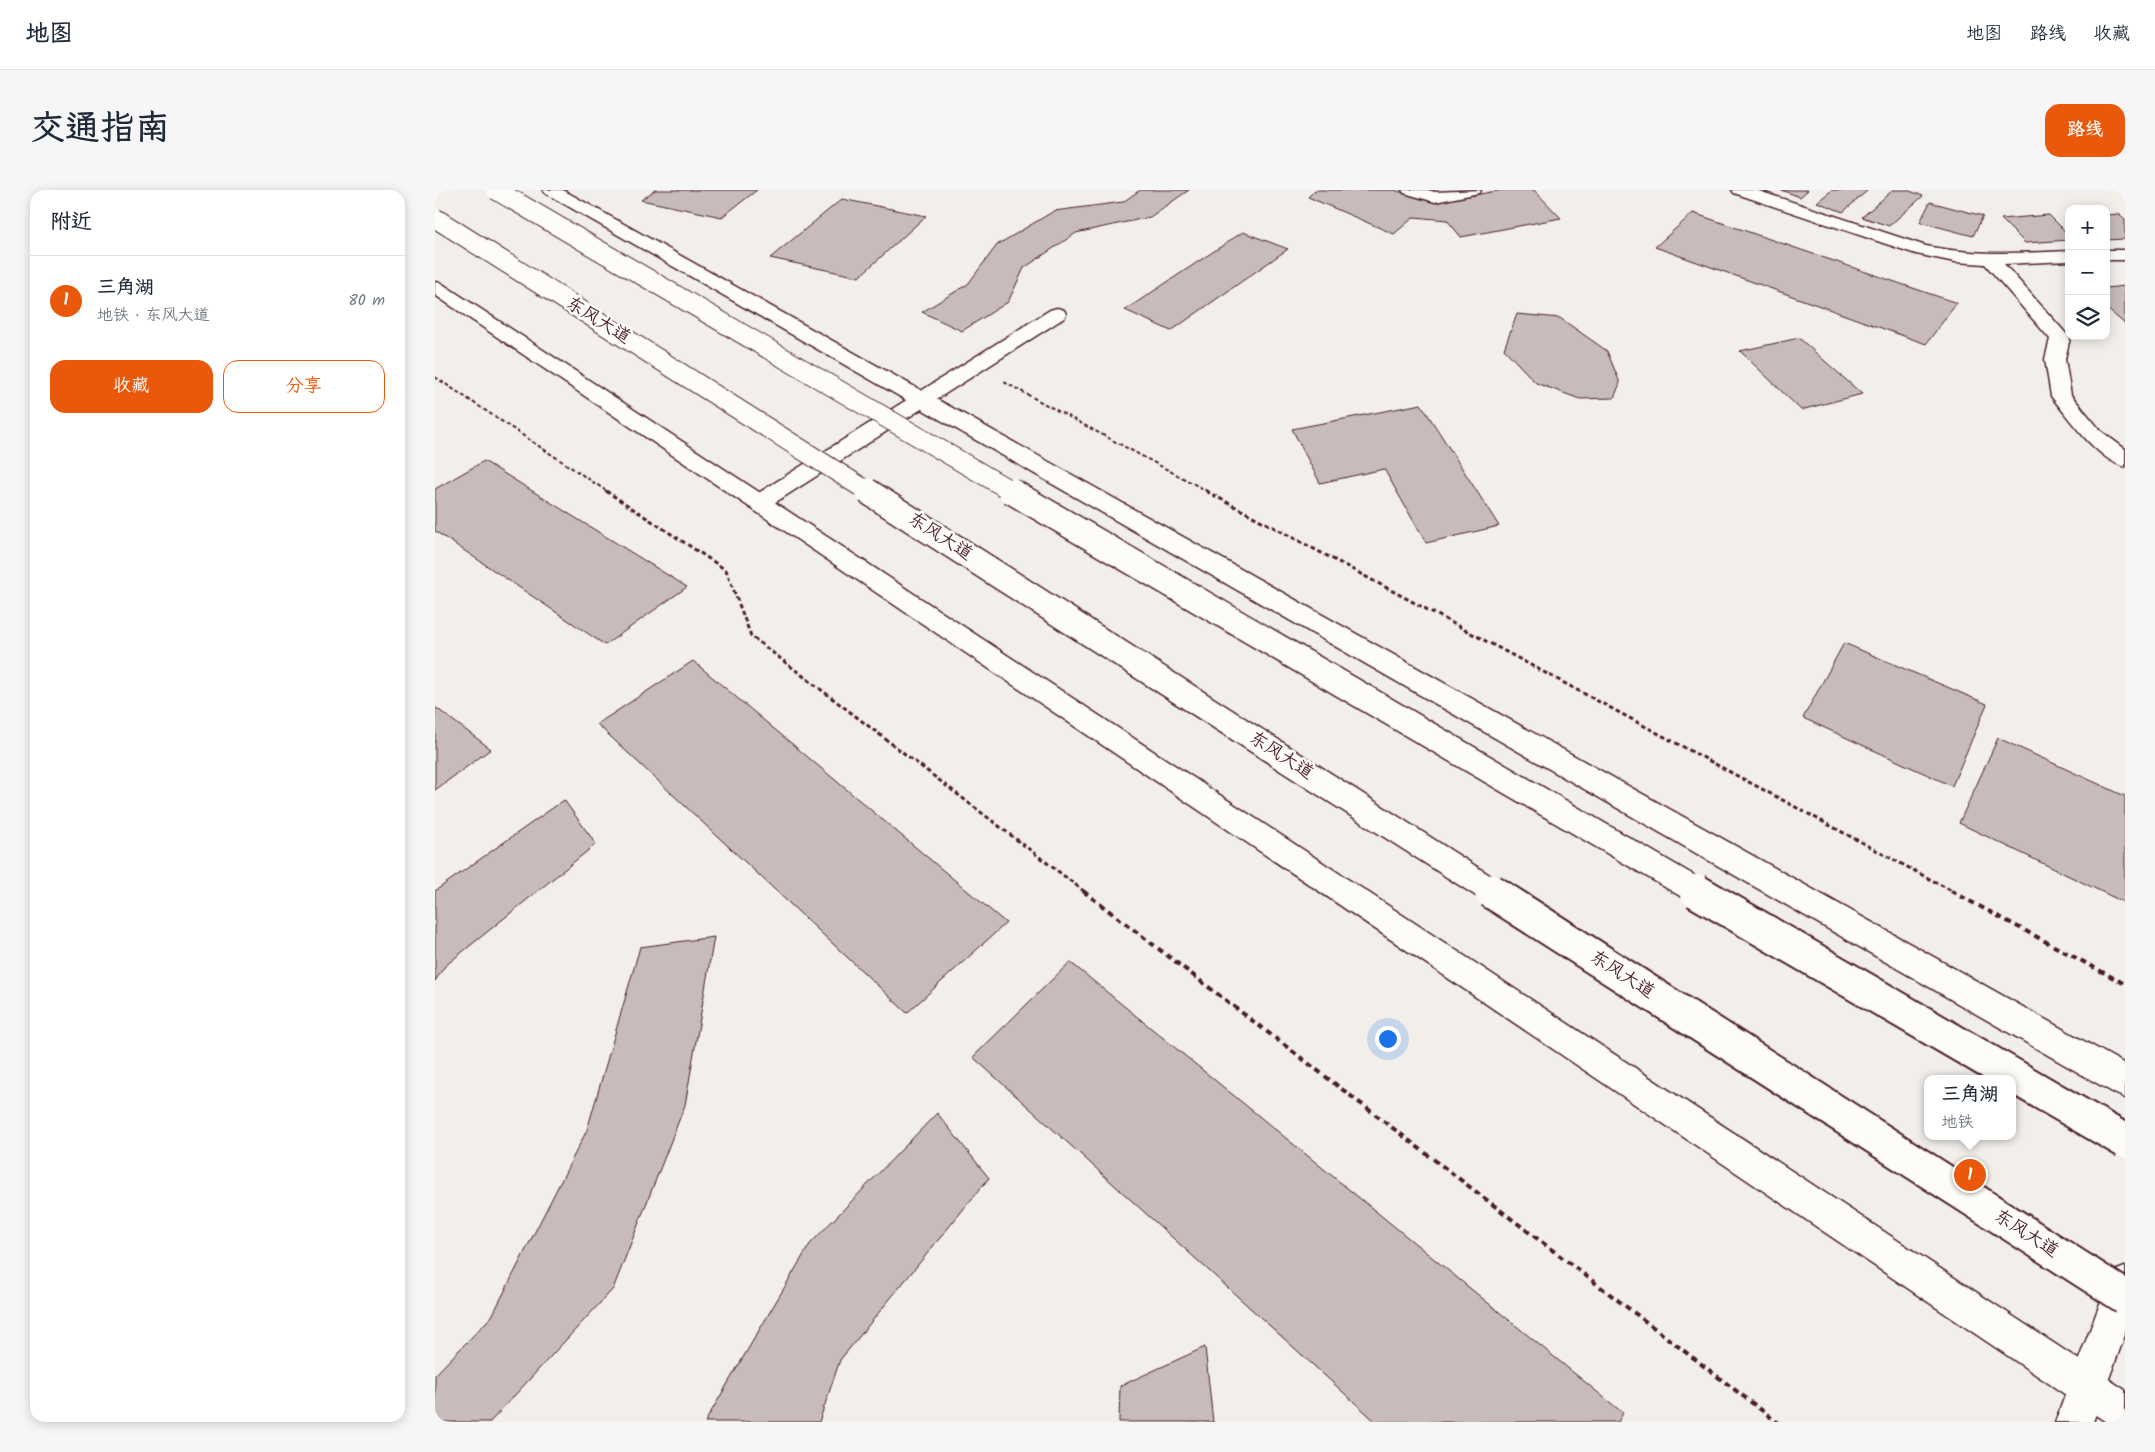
<!DOCTYPE html>
<html lang="zh">
<head>
<meta charset="utf-8">
<style>
	:root { --surface:#fff; --page:#f6f6f7; --text:#1f2937; --muted:#747a83; --line:#e0e1e3; --accent:#ea580c }
	body { margin:0; font-family:Kalam,"LXGW WenKai TC",sans-serif; background:var(--page); color:var(--text) }
	.controls { position:absolute; right:15px; top:15px; display:grid; overflow:hidden; border-radius:10px; box-shadow:0 2px 12px #0003 }
	.controls button { width:45px; height:45px; display:grid; place-items:center; padding:0; border:0; border-bottom:1px solid var(--line); background:var(--surface); color:var(--text); font:25px sans-serif }
	.you { position:absolute; left:952px; top:848px; width:18px; height:18px; margin:-12px; border:4px solid #fff; border-radius:50%; background:#1a73e8; box-shadow:0 0 0 8px #1a73e833 }
	.badge { display:grid; place-items:center; width:32px; height:32px; border-radius:50%; background:var(--accent); color:#fff; font-size:16px; font-weight:700 }
	.pin { position:absolute; translate:-50% -50%; border:2px solid #fff; box-shadow:0 1px 5px #0006 }
	.popup { position:absolute; left:1489px; top:885px; width:92px; height:65px; box-sizing:border-box; display:grid; place-content:center; border-radius:10px; background:var(--surface); filter:drop-shadow(0 1px 4px #0005); font-size:16px; white-space:nowrap; color:var(--muted) }
	.popup b { font-size:19px; color:var(--text) }
	.popup::after { content:''; position:absolute; left:50%; top:100%; margin-left:-10px; border:10px solid transparent; border-top-color:var(--surface) }
	.list { margin:0; padding:0; list-style:none }
	h2 { display:flex; justify-content:space-between; align-items:center; height:65px; margin:0; padding:0 20px; font-size:21px }
	h2 small { font-size:16px; font-weight:400; color:var(--muted) }
	.list li { display:grid; grid-template-columns:32px 1fr auto; gap:15px; align-items:center; box-sizing:border-box; height:90px; padding:0 20px; border-top:1px solid var(--line) }
	.list b { display:block; font-size:19px; white-space:nowrap }
	.list p { margin:0; font-size:16px; white-space:nowrap; color:var(--muted) }
	.list em { font-size:16px; font-style:normal; color:var(--muted) }
	.actions { display:flex; gap:10px; padding:15px 20px }
	.actions a { flex:1; padding:11px 0; border:1px solid var(--accent); border-radius:15px; text-align:center; font-size:18px; color:var(--accent) }
	.actions .main { background:var(--accent); color:#fff }
	.icon { flex:none; width:28px; height:28px; fill:none; stroke:currentColor; stroke-width:2; stroke-linecap:round; stroke-linejoin:round }
	.map { position:relative; flex:none; width:1690px; height:1232px; overflow:hidden; border-radius:15px }
	header { display:flex; align-items:center; gap:30px; box-sizing:border-box; height:70px; padding:0 25px; background:var(--surface); border-bottom:1px solid var(--line) }
	header strong { font-size:24px }
	nav { display:flex; gap:28px; margin-inline-start:auto; font-size:18px }
	.intro { display:flex; align-items:center; justify-content:space-between; box-sizing:border-box; height:120px; padding:0 30px }
	h1 { margin:0; font-size:35px }
	.button { padding:12px 22px; border-radius:15px; background:var(--accent); color:#fff; font-size:18px; font-weight:700 }
	main { display:flex; gap:30px; padding:0 30px }
	aside { flex:1; background:var(--surface); border-radius:15px; box-shadow:0 2px 12px #0003 }
	.map>svg:first-child { display:block }
	.building { fill:#c8bbbb; stroke:#4a1f2b }
	.lines { fill:none; stroke-linecap:round; stroke-linejoin:round }
	.street-casing { stroke:#4a1f2b; stroke-width:3 }
	.secondary-casing { stroke:#4a1f2b; stroke-width:3 }
	.primary-casing { stroke:#4a1f2b; stroke-width:3 }
	.path-far2 { stroke:#4a1f2b; stroke-width:2; stroke-dasharray:4 2.5; stroke-linecap:butt }
	.path-far1 { stroke:#4a1f2b; stroke-width:3; stroke-dasharray:4.5 3; stroke-linecap:butt }
	.path { stroke:#4a1f2b; stroke-width:4; stroke-dasharray:6 4.5; stroke-linecap:butt }
	.street { fill:#fdfcf7; fill-rule:evenodd }
	.secondary { fill:#fdfcf7; fill-rule:evenodd }
	.primary { fill:#fdfcf7; fill-rule:evenodd }
	.highway-bridge-far2-casing { stroke:#4a1f2b; stroke-width:21; stroke-linecap:butt }
	.highway-bridge-far1-casing { stroke:#4a1f2b; stroke-width:28; stroke-linecap:butt }
	.highway-bridge-casing { stroke:#4a1f2b; stroke-width:37; stroke-linecap:butt }
	.highway-bridge-far2 { stroke:#fdfcf7; stroke-width:19 }
	.highway-bridge-far1 { stroke:#fdfcf7; stroke-width:25 }
	.highway-bridge { stroke:#fdfcf7; stroke-width:33 }
	.labels { text-anchor:middle; dominant-baseline:central; stroke-width:5; stroke-linejoin:round; paint-order:stroke }
	.street-label { font-size:18px; fill:#4a1f2b; stroke:#fdfcf7 }
</style>
</head>
<body>
<header>
<strong>地图</strong>
<nav><a>地图</a><a>路线</a><a>收藏</a></nav>
</header>
<div class="intro"><h1>交通指南</h1><a class="button">路线</a></div>
<main>
<aside>
<h2>附近<small></small></h2>
<ul class="list">
<li><span class="badge">1</span><div><b>三角湖</b><p>地铁 · 东风大道</p></div><em>80 m</em></li>
</ul>
<div class="actions"><a class="main">收藏</a><a>分享</a></div>
</aside>
<div class="map">
<svg width="1690" height="1232" viewBox="0 0 1690 1232">
	<rect width="100%" height="100%" fill="#f2efeb"/>
	<filter id="ink" filterUnits="userSpaceOnUse"><feTurbulence type="fractalNoise" baseFrequency=".02" numOctaves="2"/><feDisplacementMap in="SourceGraphic" scale="10" xChannelSelector="R" yChannelSelector="G"/><feConvolveMatrix kernelMatrix="1 2 1 2 8 2 1 2 1" color-interpolation-filters="sRGB"/></filter>
	<g filter="url(#ink)">
		<!-- building -->
		<path class="building" d="M220,0H322L287,27L206,10Z
			M705,0H754L715,27L641,43L589,78L573,112L527,141L487,122L533,94L562,55L619,21L688,12Z
			M880,0H959L1000,12L1067,0H1099L1126,28L1026,47L1012,30L979,27L959,44L873,7Z
			M1346,0H1373L1365,7Z
			M1397,0H1433L1408,22L1382,12Z
			M1458,0H1472L1488,6L1454,36L1427,27Z
			M407,9L491,26L424,87L335,68Z
			M1495,12L1548,26L1538,46L1485,32Z
			M1258,23L1522,113L1491,154L1220,57Z
			M1684,24L1690,29V49L1671,50V25Z
			M1614,25L1634,45V50L1590,53L1566,29Z
			M808,42L853,59L736,141L690,120Z
			M1690,96V134L1671,118V98Z
			M1082,124L1125,128L1172,161L1185,193L1179,208L1145,209L1101,193L1069,159Z
			M1364,148L1427,204L1366,220L1305,161Z
			M986,214L1064,336L991,353L949,279L885,293L857,239Z
			M49,271L252,397L170,455L0,341V299Z
			M1409,453L1552,514L1517,596L1368,528Z
			M258,471L571,733L472,823L162,534Z
			M0,517L56,559L0,600Z
			M1563,548L1690,606V713L1524,633Z
			M129,610L161,654L10,776L0,791V701Z
			M279,747L250,915L178,1099L55,1232H0V1185L57,1126L152,940L205,757Z
			M635,772L1188,1223L1183,1232H941L538,867Z
			M502,923L554,988L405,1170L384,1232H270L375,1054Z
			M770,1157L778,1232H684L685,1196Z"/>
		<g class="lines">
			<!-- street casing -->
			<g class="street-casing">
				<path id="street" d="M967,0H993L1000,2L1046,0L1044,3L1000,12L969,3Z
					M1297,0H1321L1491,56C1539,66 1585,63 1634,61V71L1569,74L1635,148L1630,169L1636,205L1666,241L1690,259V277C1662,269 1637,232 1619,210L1616,206L1610,169L1615,149L1550,74L1520,72L1481,64L1299,3Z
					M1671,60H1690V70H1671Z"/>
			</g>
			<!-- secondary casing -->
			<g class="secondary-casing">
				<path id="secondary" d="M622,118L629,120L631,124L629,128L333,317L325,319L317,317L314,312L317,307L615,120Z
					M1690,1077V1145L1658,1232H1620L1677,1082Z"/>
			</g>
			<!-- primary casing -->
			<g class="primary-casing">
				<path id="primary" d="M108,0H128L1690,874V908L1679,903L110,3Z
					M0,92L6,93L1690,1200V1232H1671L0,105Z"/>
			</g>
			<!-- path-far2 -->
			<path class="path-far2" d="M0,187L173,302
				M569,192L774,302"/>
			<!-- path-far1 -->
			<path class="path-far1" d="M171,301L291,380L316,446L650,702
				M771,301L1519,702"/>
			<!-- path -->
			<path class="path" d="M648,701L1342,1232
				M1516,701L1690,794"/>
			<!-- street -->
			<use href="#street" class="street"/>
			<!-- secondary -->
			<use href="#secondary" class="secondary"/>
			<!-- primary -->
			<use href="#primary" class="primary"/>
			<!-- highway-bridge-far2 casing -->
			<g class="highway-bridge-far2-casing">
				<path id="highway-bridge-far2" d="M61,0L578,302
					M0,28L434,302"/>
			</g>
			<!-- highway-bridge-far1 casing -->
			<g class="highway-bridge-far1-casing">
				<path id="highway-bridge-far1" d="M432,301L1058,702
					M576,301L1263,702"/>
			</g>
			<!-- highway-bridge casing -->
			<g class="highway-bridge-casing">
				<path id="highway-bridge" d="M1056,701L1690,1107
					M1261,701L1690,951"/>
			</g>
			<!-- highway-bridge-far2 -->
			<use href="#highway-bridge-far2" class="highway-bridge-far2"/>
			<!-- highway-bridge-far1 -->
			<use href="#highway-bridge-far1" class="highway-bridge-far1"/>
			<!-- highway-bridge -->
			<use href="#highway-bridge" class="highway-bridge"/>
		</g>
	</g>
	<g class="labels">
		<!-- street labels -->
		<g class="street-label">
			<text transform="translate(163 131) rotate(32)">东风大道</text>
			<text transform="translate(505 347) rotate(33)">东风大道</text>
			<text transform="translate(846 566) rotate(33)">东风大道</text>
			<text transform="translate(1187 785) rotate(33)">东风大道</text>
			<text transform="translate(1591 1044) rotate(33)">东风大道</text>
		</g>
	</g>
</svg>
<div class="controls">
<button>+</button>
<button>−</button>
<button><svg class="icon" aria-label="layers" viewBox="0 0 24 24"><path d="M12 4l9 5-9 5-9-5zM3 14l9 5 9-5"/></svg></button>
</div>
<div class="you"></div>
<div class="pin badge" style="left:1535px;top:985px">1</div>
<div class="popup"><b>三角湖</b>地铁</div>
</div>
</main>
</body>
</html>
